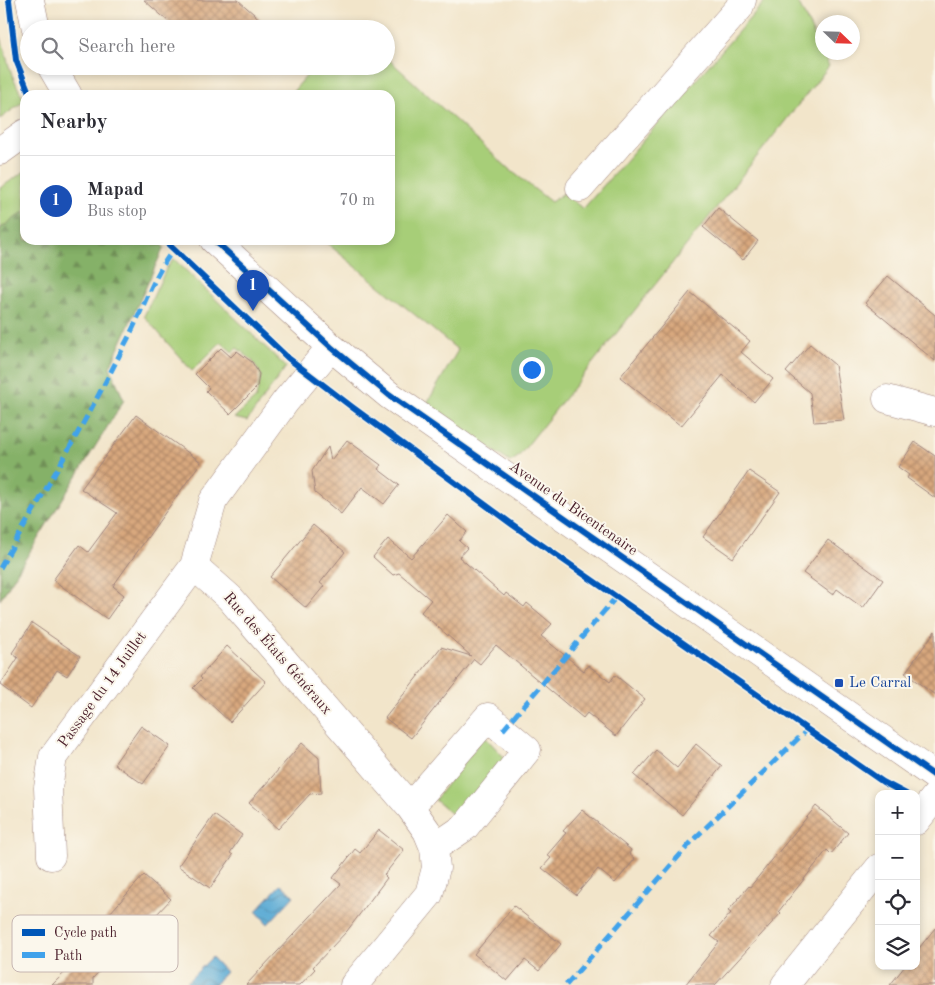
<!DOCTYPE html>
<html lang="en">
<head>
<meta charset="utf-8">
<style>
	:root { --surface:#fff; --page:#f2f2f3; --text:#2b2b33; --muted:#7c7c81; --line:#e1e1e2; --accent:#d1495b }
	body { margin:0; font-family:"Old Standard TT",serif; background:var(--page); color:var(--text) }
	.controls { position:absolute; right:15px; bottom:15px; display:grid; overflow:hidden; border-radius:10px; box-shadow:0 2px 8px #0003 }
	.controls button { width:45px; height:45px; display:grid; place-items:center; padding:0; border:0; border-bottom:1px solid var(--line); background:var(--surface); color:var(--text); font:25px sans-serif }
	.compass { position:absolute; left:815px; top:15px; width:45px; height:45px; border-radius:50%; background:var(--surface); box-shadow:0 2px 8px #0003; rotate:113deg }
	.you { position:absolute; left:531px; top:369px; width:18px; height:18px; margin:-12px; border:4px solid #fff; border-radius:50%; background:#1a73e8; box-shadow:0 0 0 8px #1a73e833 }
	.badge { display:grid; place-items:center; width:32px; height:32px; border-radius:50%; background:var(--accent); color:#fff; font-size:16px; font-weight:700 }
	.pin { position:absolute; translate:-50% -41px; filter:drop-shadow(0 1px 2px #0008) }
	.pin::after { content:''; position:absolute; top:26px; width:18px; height:15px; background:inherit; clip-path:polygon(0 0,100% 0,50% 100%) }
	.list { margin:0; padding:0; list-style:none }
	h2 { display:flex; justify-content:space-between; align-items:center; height:65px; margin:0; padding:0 20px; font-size:21px }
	h2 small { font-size:16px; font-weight:400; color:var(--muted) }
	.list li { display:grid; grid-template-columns:32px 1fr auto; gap:15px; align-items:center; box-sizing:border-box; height:90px; padding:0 20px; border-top:1px solid var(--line) }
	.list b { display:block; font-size:19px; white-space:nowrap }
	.list p { margin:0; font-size:16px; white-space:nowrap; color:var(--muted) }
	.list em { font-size:16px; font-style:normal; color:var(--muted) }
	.icon { flex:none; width:28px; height:28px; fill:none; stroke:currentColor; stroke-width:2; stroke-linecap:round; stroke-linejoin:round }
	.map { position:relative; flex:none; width:935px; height:985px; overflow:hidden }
	.search { position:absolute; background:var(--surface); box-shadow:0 2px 8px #0003; left:20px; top:20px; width:375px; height:55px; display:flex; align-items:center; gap:12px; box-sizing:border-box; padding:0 18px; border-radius:28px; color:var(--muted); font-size:19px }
	.panel { position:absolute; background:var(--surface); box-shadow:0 2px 8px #0003; left:20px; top:90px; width:375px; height:155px; border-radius:15px }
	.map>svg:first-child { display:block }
	.green { fill:#a7ce78; stroke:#787652 }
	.forest { fill:url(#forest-firs); stroke:#68684a }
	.water { fill:url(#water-waves); stroke:#526480 }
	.building { fill:url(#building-cross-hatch) }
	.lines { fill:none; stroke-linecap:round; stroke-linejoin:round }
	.minor-casing { stroke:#9e827a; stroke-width:29 }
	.minor { stroke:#fff; stroke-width:28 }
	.quiet { stroke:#40a2eb; stroke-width:5; stroke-dasharray:10 5; stroke-linecap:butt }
	.cycleway-casing { stroke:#fbf7ec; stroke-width:9 }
	.cycleway { stroke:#0057b8; stroke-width:6 }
	.transit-dot { fill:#1a4fb4; stroke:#fbf7ec; stroke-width:2 }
	.labels { text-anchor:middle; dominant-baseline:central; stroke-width:4; stroke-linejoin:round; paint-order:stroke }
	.street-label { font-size:15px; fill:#4a1f2b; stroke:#fbf7ec }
	.transit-label { font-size:15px; fill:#164399; stroke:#fbf7ec; text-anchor:start }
	.key { fill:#fbf7ec; stroke:#c6b6b2; stroke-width:1 }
	.key-label { font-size:14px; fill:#4a1f2b }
</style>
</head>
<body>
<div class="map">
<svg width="935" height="985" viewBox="0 0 935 985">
	<defs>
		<pattern id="forest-firs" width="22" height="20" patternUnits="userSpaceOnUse" patternTransform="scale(1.25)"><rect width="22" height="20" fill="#85b168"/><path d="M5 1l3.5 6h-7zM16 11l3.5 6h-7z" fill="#6f8f56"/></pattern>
		<pattern id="water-waves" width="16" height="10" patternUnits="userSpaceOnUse" patternTransform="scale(1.25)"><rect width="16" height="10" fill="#5aaad4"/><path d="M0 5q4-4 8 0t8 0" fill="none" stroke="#4c8aac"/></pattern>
		<pattern id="building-cross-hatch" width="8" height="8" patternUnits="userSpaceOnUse" patternTransform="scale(1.25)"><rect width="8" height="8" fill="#d8a87e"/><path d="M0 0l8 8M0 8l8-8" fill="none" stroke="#b18867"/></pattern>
	</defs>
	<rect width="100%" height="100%" fill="#fbf7ec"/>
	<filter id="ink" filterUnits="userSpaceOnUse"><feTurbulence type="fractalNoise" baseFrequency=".02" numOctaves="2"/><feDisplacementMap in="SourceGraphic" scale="10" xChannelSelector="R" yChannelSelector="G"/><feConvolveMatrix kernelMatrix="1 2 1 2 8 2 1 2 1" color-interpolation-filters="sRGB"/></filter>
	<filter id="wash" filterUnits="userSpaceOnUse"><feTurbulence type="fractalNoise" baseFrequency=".0096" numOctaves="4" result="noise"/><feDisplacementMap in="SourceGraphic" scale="20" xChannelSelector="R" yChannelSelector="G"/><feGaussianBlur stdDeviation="1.12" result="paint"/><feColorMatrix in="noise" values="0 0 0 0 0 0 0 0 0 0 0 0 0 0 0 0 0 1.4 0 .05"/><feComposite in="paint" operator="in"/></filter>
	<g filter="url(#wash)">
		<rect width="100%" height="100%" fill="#f2e5ca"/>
		<!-- green -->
		<path class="green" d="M766,0H797L829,66L518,457L510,462L426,405L458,350L323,240H390V95H290L315,66H386V57L509,169L551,202L564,193L583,209Z
			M0,33L10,70L24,101L0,119Z
			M25,171V211L0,229V188Z
			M174,259L286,367L247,421L234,418L256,398L261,375L252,360L237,348L232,352L221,342L192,371L144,316L167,267Z
			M484,736L505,758L456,817L435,800Z"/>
		<!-- forest -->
		<path class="forest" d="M25,211V240H156L164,247L110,367L124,400L0,600V229Z"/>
		<!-- water -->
		<path class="water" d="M281,884L294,896L268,924L256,911Z
			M212,957L226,972L214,985H184Z"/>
		<g id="blocks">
			<!-- building -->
			<path class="building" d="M144,0H238L271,29H177Z
				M718,208L758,241L743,260L703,227Z
				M888,276L935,315V361L865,303Z
				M690,292L750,341L741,352L773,379L754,402L723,375L681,426L620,377Z
				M810,344L835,365L844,420L814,422L810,393L786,372Z
				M221,348L231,357L237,351L252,362L259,374L257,387L230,414L206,391L209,388L195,374Z
				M136,415L201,462L113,586L124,595L107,619L53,580L79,545L88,552L117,513L81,489Z
				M347,440L381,465L378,469L399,485L384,504L362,487L341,514L315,493L312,471L328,447L331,460Z
				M915,442L935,456V498L907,478L909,475L898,467Z
				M749,471L780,492L733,558L703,537Z
				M448,515L467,532L459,541L467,548L459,557L504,596L506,593L524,607L527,603L552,624L541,636L584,671L588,665L610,682L615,675L645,699L616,736L587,713L583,718L496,645L480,664L474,659L411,738L385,718L441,647L471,656L421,612L431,600L399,573L393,575L373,557L388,539L411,558Z
				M313,525L345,552L320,583L324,586L306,608L270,577Z
				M828,540L883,580L863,608L837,589L833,595L803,573Z
				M32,623L80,656L67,676L57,670L31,708L0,685L18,658L12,653Z
				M935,631V695L905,673Z
				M227,646L266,682L230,722L193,688L202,679L200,677Z
				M141,726L170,746L143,784L114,764Z
				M302,743L319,758L321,793L310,794L278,829L249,803Z
				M696,744L722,766L682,815L634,775L656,750L677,768Z
				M816,806L848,833L831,854L827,850L779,911L781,913L715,985H685L719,942L711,936L731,913L728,911L749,886L750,887Z
				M582,810L631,850L629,854L635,859L615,883L598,869L576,895L542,868L551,858L547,855L566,833L563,831Z
				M214,815L242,835L230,853L233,855L210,888L178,866Z
				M379,830L404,850L384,875L387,878L347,931L313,967L315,969L300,985H246L341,884L333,878L355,849L360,853Z
				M144,875L171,899L127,946L125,944L93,978V985H52L109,929L101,923Z
				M514,906L561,944L539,971L525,960L507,981L474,954Z
				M935,928V985H890L905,966H916V952Z"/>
		</g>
	</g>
	<g filter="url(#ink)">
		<use href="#blocks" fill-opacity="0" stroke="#9e827a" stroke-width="1"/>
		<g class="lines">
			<!-- minor casing -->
			<g class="minor-casing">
				<path id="minor" d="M30,0L36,29
					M51,66L68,95
					M0,151L25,133
					M580,188L739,8L742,0
					M214,240L331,347L389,395L935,776
					M331,347L285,402L213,501L194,566L230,598L410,807L427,831L434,848L436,868L429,894L354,985
					M887,399L935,412
					M410,807L488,717L527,750L465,827L434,848
					M916,821L935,797
					M51,856L48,788L53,757L194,566
					M785,985L879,868"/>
			</g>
			<!-- minor -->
			<use href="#minor" class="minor"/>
			<!-- quiet -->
			<path class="quiet" d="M0,568C43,494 87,420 125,344C142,313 152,277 174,249
				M503,730L617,596
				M566,985L694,839L808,729"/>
			<!-- cycleway casing -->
			<g class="cycleway-casing">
				<path id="cycleway" d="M9,0L16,60L30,95
					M164,240L288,358L352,407L513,525L883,782L906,794
					M214,240L331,347L389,395L935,776"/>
			</g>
			<!-- cycleway -->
			<use href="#cycleway" class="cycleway"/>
		</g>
	</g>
	<!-- markers -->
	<rect class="transit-dot" x="834" y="678" width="10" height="10" rx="2.5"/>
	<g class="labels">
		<!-- street labels -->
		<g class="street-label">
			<text transform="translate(573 509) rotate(35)">Avenue du Bicentenaire</text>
			<text transform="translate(277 654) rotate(49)">Rue des États Généraux</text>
			<text transform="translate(103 690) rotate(-54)">Passage du 14 Juillet</text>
		</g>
		<!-- transit labels -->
		<g class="transit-label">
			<text x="849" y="683">Le Carral</text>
		</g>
	</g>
	<!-- legend -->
	<rect x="12" y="915" width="166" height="57" rx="8" class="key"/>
	<rect x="22" y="929" width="23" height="7" fill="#0057b8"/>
	<rect x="22" y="952" width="23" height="6" fill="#40a2eb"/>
	<g class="key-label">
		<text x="54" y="937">Cycle path</text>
		<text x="54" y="960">Path</text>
	</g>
</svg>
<div class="controls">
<button>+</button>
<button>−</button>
<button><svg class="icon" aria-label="locate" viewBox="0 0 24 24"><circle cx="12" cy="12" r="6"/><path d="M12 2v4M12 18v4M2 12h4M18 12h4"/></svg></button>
<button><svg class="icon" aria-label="layers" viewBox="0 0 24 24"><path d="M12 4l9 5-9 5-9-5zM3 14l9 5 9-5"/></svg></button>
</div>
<svg class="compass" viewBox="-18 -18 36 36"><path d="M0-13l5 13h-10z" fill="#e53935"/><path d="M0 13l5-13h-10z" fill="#7c7c81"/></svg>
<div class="you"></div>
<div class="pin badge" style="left:253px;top:311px;background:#1a4fb4">1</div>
<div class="search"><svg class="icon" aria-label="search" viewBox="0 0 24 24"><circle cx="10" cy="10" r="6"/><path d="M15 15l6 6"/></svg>Search here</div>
<section class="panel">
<h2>Nearby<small></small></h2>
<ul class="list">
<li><span class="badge" style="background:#1a4fb4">1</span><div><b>Mapad</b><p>Bus stop</p></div><em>70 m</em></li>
</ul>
</section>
</div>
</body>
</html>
